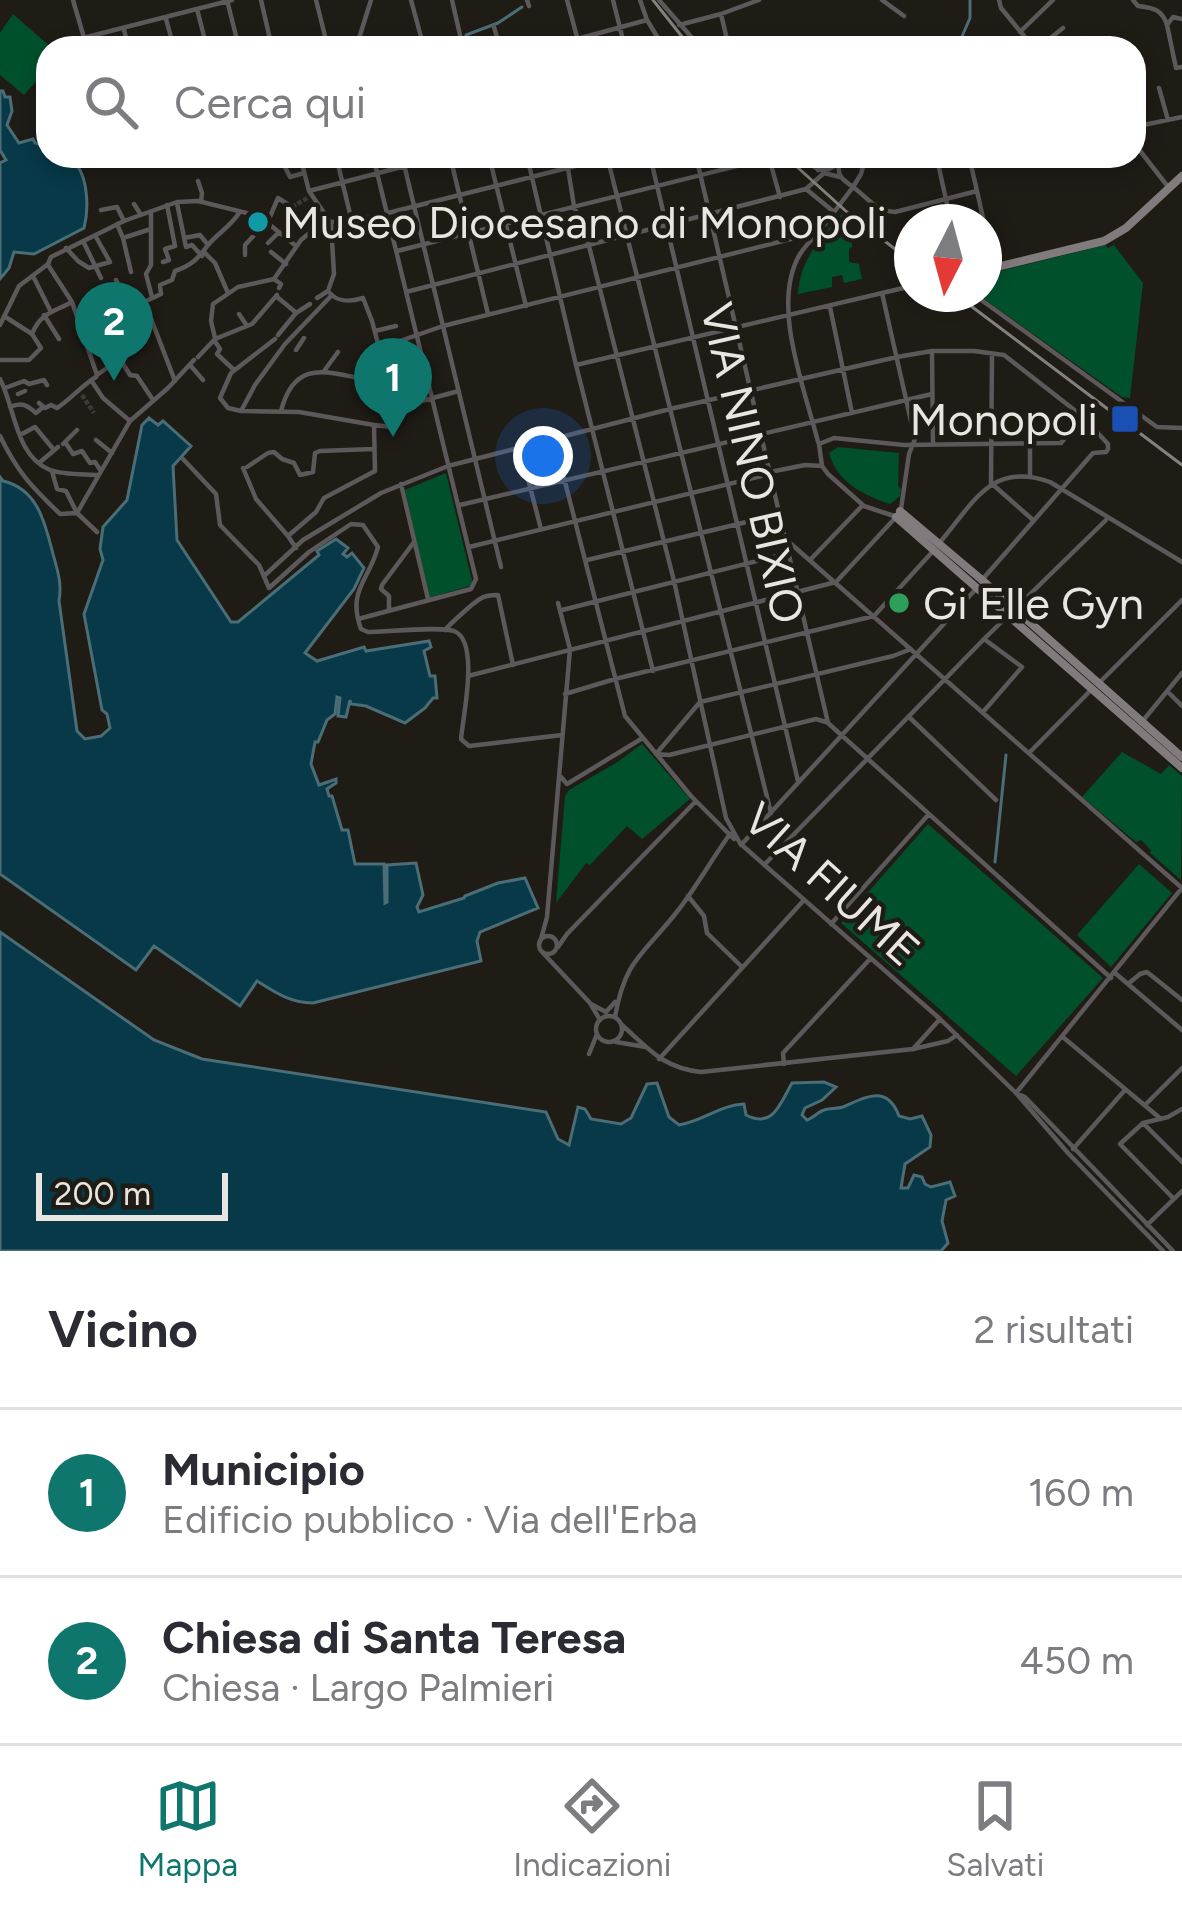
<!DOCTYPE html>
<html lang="it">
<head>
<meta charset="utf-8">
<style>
	:root { --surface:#fff; --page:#f2f2f3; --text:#2b2b33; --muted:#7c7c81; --line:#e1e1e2; --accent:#0f766e }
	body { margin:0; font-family:Figtree,sans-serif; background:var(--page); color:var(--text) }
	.compass { position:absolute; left:894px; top:204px; width:108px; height:108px; border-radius:50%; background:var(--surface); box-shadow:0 6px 18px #0003; rotate:186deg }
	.scale { position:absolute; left:36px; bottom:30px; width:192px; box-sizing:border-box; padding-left:12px; border:6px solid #e8e5e2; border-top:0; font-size:33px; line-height:42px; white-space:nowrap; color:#e8e5e2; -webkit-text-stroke:9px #1f1c16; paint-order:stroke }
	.you { position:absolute; left:543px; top:456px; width:42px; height:42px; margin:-30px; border:9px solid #fff; border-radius:50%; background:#1a73e8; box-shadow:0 0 0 18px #1a73e833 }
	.badge { display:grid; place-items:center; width:78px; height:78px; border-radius:50%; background:var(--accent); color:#fff; font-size:39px; font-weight:700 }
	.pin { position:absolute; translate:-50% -99px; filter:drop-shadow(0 3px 6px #0008) }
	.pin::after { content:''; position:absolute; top:63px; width:42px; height:36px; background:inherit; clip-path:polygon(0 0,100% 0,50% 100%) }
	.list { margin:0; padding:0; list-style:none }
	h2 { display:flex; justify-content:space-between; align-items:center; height:156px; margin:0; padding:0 48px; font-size:51px }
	h2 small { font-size:39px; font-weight:400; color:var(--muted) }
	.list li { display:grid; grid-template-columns:78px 1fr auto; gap:36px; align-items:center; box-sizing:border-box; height:168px; padding:0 48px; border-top:3px solid var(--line) }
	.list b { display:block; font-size:45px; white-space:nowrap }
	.list p { margin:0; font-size:39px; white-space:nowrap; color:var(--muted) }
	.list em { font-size:39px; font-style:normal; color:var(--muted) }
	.icon { flex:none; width:66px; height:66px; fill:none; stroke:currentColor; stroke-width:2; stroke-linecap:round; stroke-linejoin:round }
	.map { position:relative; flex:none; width:1182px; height:1251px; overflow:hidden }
	.search { position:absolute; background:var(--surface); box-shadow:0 6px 18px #0003; left:36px; right:36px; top:36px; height:132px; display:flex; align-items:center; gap:30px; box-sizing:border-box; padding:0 42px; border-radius:36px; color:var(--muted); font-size:45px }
	.sheet { height:492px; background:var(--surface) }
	nav { display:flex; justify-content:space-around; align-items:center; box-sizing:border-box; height:168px; border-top:3px solid var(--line); background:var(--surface); font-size:33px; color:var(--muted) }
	nav a { display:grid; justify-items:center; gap:6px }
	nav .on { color:var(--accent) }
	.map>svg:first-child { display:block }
	.green { fill:#00502c }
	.water { fill:#073948; stroke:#4a6d76; stroke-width:3 }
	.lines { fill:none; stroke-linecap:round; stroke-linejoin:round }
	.stream { stroke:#4a6d76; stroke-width:3 }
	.street-tunnel { stroke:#3d3a35; stroke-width:4.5; stroke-dasharray:4.5 2; stroke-linecap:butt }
	.street { stroke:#5d595a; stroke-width:4.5 }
	.secondary { stroke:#827b7d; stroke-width:8 }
	.rail { stroke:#84817c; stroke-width:3 }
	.culture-dot { fill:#0f9aa8; stroke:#1f1c16; stroke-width:4.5 }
	.transit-dot { fill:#1a4fb4; stroke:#1f1c16; stroke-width:4.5 }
	.leisure-dot { fill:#2e9e5b; stroke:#1f1c16; stroke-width:4.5 }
	.labels { text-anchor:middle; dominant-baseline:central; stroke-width:9; stroke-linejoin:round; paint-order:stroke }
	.poi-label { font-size:45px; fill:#e8e5e2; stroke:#1f1c16; text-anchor:start }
	.street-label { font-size:45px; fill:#e8e5e2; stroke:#1f1c16 }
</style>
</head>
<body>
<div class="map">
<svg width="1182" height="1251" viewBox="0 0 1182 1251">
	<rect width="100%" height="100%" fill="#1f1c16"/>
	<!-- green -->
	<path class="green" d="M13,14L52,48H48V68L24,95L0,75V33Z
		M842,214L846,217L838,226L851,234L852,247L849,249V262L859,264L862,279L844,283L842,275L832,277V287L798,294C800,259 820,239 842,214Z
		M1105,245L1108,248L1114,245L1143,283L1130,398L1122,397L977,294H984V275Z
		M838,447L899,453L898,486L901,489L900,496L890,504C863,495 837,482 829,453Z
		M446,473L473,585L429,598L405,490Z
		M642,744L690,799L642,839L627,826L590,865L586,863L556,903L565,796L569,790L616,763Z
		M1122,752L1161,774L1169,765L1182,776L1181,880L1150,853L1151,850L1141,840L1136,842L1082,797Z
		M928,824L1103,978L1016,1076L841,923Z
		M1139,864L1172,893L1111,967L1077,935Z"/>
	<!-- water -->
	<path class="water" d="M0,91H3L5,97H10L12,111L7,125L19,143L33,139L35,143L45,145L48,156C54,156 64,155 69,158C89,170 89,209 84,228L34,254L14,252L9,268L0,279V163L6,160L0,150Z
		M149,418L158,425L163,421L191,446L173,466L177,540L231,622H238L319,555L317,551L336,539L348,548L343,554L347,557L352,553L364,568L354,589L305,653L317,661L364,647L366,651L429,641L431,647L424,651L430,676H435L437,698H433L425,708L405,723L366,706L351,704L350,700L346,717L338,716L340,698L337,697L335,714L327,720L318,742H315L311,764L319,785L336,779V783L327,789L329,796H332L342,830H348L355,864H384L385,903L387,902V865L416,863L423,895L417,907L419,912L464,898L465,896L498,883L525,878L538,908L480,932L477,941L481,961L313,1003C291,1003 276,993 257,981L240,1006L154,946L136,970L0,874V477L3,481C38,489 45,523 53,554C58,572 62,584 59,601L77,731L85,739L101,736L110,728L107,714L102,710L84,614L103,560L100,549L103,527L127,500L142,425Z
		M0,932L154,1040L202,1059L546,1112L558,1139L569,1145L578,1107L585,1109L591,1119L621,1124L631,1118L647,1084L657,1083L669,1117L679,1125C703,1121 720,1105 744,1104L746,1115C773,1129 780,1104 792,1083L824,1082L836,1087L822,1100L805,1108L802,1115L807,1120C813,1118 818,1112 824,1110C830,1108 837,1109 843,1107C866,1097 887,1084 899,1116L910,1119L922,1116L931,1135L930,1147L905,1164L901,1188H908L914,1175L922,1177L925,1184L931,1187L950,1182L955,1196L946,1200L942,1221L948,1243L941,1251H0Z"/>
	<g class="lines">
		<!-- stream -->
		<path class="stream" d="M466,35L498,23L522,7
			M957,48L970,18V0
			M995,862L1006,755"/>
		<!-- street-tunnel -->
		<path class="street-tunnel" d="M292,207L309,197
			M82,395L94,413"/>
		<!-- street -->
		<path class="street" d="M73,0L87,48
			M227,0L239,48
			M261,0L272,48
			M316,0L328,48
			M411,0L424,48
			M452,0L463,48
			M527,0L529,6
			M567,0L580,48
			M613,0L625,48
			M640,0L647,20L664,48
			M659,0L701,48
			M882,0L904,16
			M999,0L1001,8L1034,48
			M1133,0L1138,6C1153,8 1162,9 1167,25
			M197,9L207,48
			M721,14L729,48
			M166,19L174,48
			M1182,19L1173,17L1167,25L1176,68L1182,67
			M679,25L721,14L759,0
			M494,27L500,48
			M124,30L129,48
			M1020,32L1053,0
			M83,38L232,0
			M1082,38L1084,48
			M193,48L206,45
			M356,48L371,0
			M544,48L647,20
			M1038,48L1063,28
			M1159,88L1168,120
			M1134,127L1182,117
			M1134,143L1169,188
			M267,156L285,167L290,177L304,173
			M300,156L309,191L331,223
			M336,156L352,222L615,156
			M402,156L501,567
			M450,156L488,314
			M489,156L526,306
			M527,156L576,365L653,671
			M566,156L574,206L589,246L674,581L726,818L741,845L975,590
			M607,156L771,813
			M650,156L798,781
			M696,156L828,723
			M802,156L816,168
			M852,156L839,166C837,177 845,181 853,187L861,174L866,156
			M969,156L984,222
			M941,161L939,168L951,222
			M818,170L829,169L840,163
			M198,181L202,193L201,202
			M806,189L824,173L840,177
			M309,191L444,156
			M177,203L186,247L192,245L202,256
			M134,204L141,215
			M101,210L117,207L124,221
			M151,212V265L146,274L152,297
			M984,222L994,267
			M117,224L123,238L131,272
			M126,237L151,229
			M184,238L200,235L208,245
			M83,241L101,278
			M268,243L279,232
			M66,248L78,261L89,268L110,262L96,237
			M397,251L769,158L780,197
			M204,252L215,263L228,293
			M271,252L286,264
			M245,255V245L269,219L278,198L292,207
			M163,262L169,260L165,249L175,246L167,205
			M48,265L72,302L97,375L120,359L130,375L137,376L153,400
			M34,278L50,310
			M116,280L127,301
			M107,287L122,305
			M279,288L281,284L274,279L301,240L320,224L351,219
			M329,288L334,274L331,223
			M328,291C337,303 350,302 363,298L372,321L387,378
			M406,292L806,189L834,212
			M882,293L915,439L909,454L901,509
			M973,294L1157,427L1182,428
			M276,296L294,311
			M317,298L328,291
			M145,303L175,381
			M830,307L852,413
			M239,314L247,326
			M44,315L59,339
			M78,317L97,307L105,315L131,298L140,304L161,294L160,285L172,280L175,271C193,265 197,259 208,245C218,233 230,227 239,213
			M0,325L19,286L48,264L51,257L124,221L177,202L198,201L259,216L296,246
			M121,327L148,311
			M375,331L396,326
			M32,334C41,312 54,312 72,302
			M278,335L296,313L310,304
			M215,338L211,321L213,304L238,287L274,279
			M275,339L231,373L220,398L228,408L241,411L299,412L374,425
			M214,340L220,349L217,354L234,370
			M400,341L443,326L819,232L853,187C868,198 875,211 895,212L977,191
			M296,350L304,338
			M932,351L933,444
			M992,354L991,483L1033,520
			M198,357L215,339L252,324L277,295
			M0,360H29L41,348L32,334L4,316
			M190,365L203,380
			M576,365L912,286
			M324,371L338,352
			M0,379C15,407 15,456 50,470C63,475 83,474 98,475
			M91,380L103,398L130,421
			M385,380L423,363
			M5,388L24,381L29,384L44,380L47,385
			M18,394L25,391
			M39,403L45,408L51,405L57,408C70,400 81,386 96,377
			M10,407C22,402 27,405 36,413L43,407
			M395,408L459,391
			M241,411L255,385L285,344L332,295
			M281,411C298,345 346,384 385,380
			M20,435L35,427L54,450
			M0,436C18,473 31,486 60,514L77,513L97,532
			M554,439L625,716L691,796L734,839
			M96,440L112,453
			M65,442L73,454L82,451L90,463L95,462L101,471
			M818,442C805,389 770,304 800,254C805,246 812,239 819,232
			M63,444L77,430
			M520,448L541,529
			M183,459L216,494L220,525L259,565L269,588L309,552L351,524L363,525L378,547C369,581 347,590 361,629L368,632C387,632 439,626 454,631C480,641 463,716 461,739L469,746L562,735
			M39,463L58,447
			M247,467L268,453L274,452L282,459L294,463L300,475L313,472L315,453L320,451L373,449
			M243,468L256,499L288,536
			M52,471L57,489L66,491L77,513
			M770,472L805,465L822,466
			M1030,476V443
			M401,484L428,599
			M460,505L932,394
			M77,513L130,421L168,388L194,360
			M894,516L864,506L828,474L822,466L819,444L834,438L904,445L1061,443L1082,416
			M941,541C974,502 992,461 1050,482L1182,562
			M790,543L1182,888
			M469,547L770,474
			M296,548L288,536L316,512L324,498L375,471L374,425L392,427L397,422L385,380
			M811,559L861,507
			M587,560L780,514
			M264,576L303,540L381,493L448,466L670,409L897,357L932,351H974L1004,355L1082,416L1108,444V449L1106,452L1093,453L981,581
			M389,609V596L381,589L382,585L414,542
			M562,610L789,553
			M358,619L471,589L476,579L373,156
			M445,630C449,625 474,602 480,599C485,595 492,595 498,595L513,665
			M468,676L836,582L896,517
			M1101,681L1182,600
			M1169,693L1182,706
			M565,694L615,679L874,616L934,550
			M983,712L1022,667L984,639
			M909,717L996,800
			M828,723L1111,978
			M1141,723L1182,673
			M1029,753L1092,689
			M656,754L700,702L893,656L911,649
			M656,754L669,755L816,719L826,722
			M561,777L567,784L641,739
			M743,846L940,1019L1016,1093L1068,1153L1163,1251
			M764,865L984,639L1106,520
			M688,896L704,916L707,933L741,966
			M831,924L929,814
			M539 945a9 9 0 1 1 18 0a9 9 0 1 1-18 0Z
			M541,939L547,917L570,649L558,603
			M558,947L567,934L696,801
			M543,953L590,1003L600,1020
			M1115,973L1182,1030
			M1128,984L1140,974L1147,972L1182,1000
			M591,1004L606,1012L615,1002
			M596 1029a13 13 0 1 1 26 0a13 13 0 1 1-26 0Z
			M615,1017C625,959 643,955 676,913C696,888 711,860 730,834
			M622,1025C649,1049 663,1068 701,1072L913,1049L948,1041L957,1035
			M1064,1038L1161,1119
			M616,1042L646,1047
			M913,1049L940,1019
			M589,1054L597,1034
			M659,1059L804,900
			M784,1064L783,1053L870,959
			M1016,1093L1182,888
			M1016,1093L1025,1097L1173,1251
			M1146,1104L1182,1068
			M1144,1124L1182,1162
			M1073,1149L1125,1090
			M1174,1199L1120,1144L1143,1123L1168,1117L1182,1109
			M1147,1225L1182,1191"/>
		<!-- secondary -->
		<path class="secondary" d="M984,270L1104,241L1126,228L1182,176
			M900,511L982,580L1182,757
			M896,517L1182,768"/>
		<!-- rail -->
		<path class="rail" d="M653,0L691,48
			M785,156L848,213L912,262
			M955,294L1182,465"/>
	</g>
	<!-- markers -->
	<circle class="culture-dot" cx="258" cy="222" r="12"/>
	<rect class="transit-dot" x="1110" y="404" width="30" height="30" rx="6"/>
	<circle class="leisure-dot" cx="899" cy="603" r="12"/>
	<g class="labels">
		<!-- poi labels -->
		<g class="poi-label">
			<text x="282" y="222">Museo Diocesano di Monopoli</text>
			<text x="1098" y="419" text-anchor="end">Monopoli</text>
			<text x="923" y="603">Gi Elle Gyn</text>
		</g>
		<!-- street labels -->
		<g class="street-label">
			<text transform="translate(753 463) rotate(77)">VIA NINO BIXIO</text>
			<text transform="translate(832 884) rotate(42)">VIA FIUME</text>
		</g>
	</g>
</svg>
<svg class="compass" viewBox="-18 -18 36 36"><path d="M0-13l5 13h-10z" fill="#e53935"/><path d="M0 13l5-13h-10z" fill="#7c7c81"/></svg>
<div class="scale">200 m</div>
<div class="you"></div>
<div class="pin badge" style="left:393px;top:437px">1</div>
<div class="pin badge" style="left:114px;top:381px">2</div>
<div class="search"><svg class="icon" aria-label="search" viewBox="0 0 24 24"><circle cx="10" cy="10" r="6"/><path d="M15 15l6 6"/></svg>Cerca qui</div>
</div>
<section class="sheet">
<h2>Vicino<small>2 risultati</small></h2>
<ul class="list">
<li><span class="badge">1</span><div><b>Municipio</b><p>Edificio pubblico · Via dell'Erba</p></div><em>160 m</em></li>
<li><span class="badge">2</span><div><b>Chiesa di Santa Teresa</b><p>Chiesa · Largo Palmieri</p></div><em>450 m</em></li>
</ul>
</section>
<nav>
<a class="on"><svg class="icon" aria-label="map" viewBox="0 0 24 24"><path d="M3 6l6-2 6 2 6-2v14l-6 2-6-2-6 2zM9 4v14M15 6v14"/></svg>Mappa</a>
<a><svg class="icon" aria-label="directions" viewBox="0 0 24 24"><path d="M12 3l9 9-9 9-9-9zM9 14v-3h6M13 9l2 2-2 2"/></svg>Indicazioni</a>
<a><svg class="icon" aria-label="saved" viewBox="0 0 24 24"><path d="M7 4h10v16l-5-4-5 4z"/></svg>Salvati</a>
</nav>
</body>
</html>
